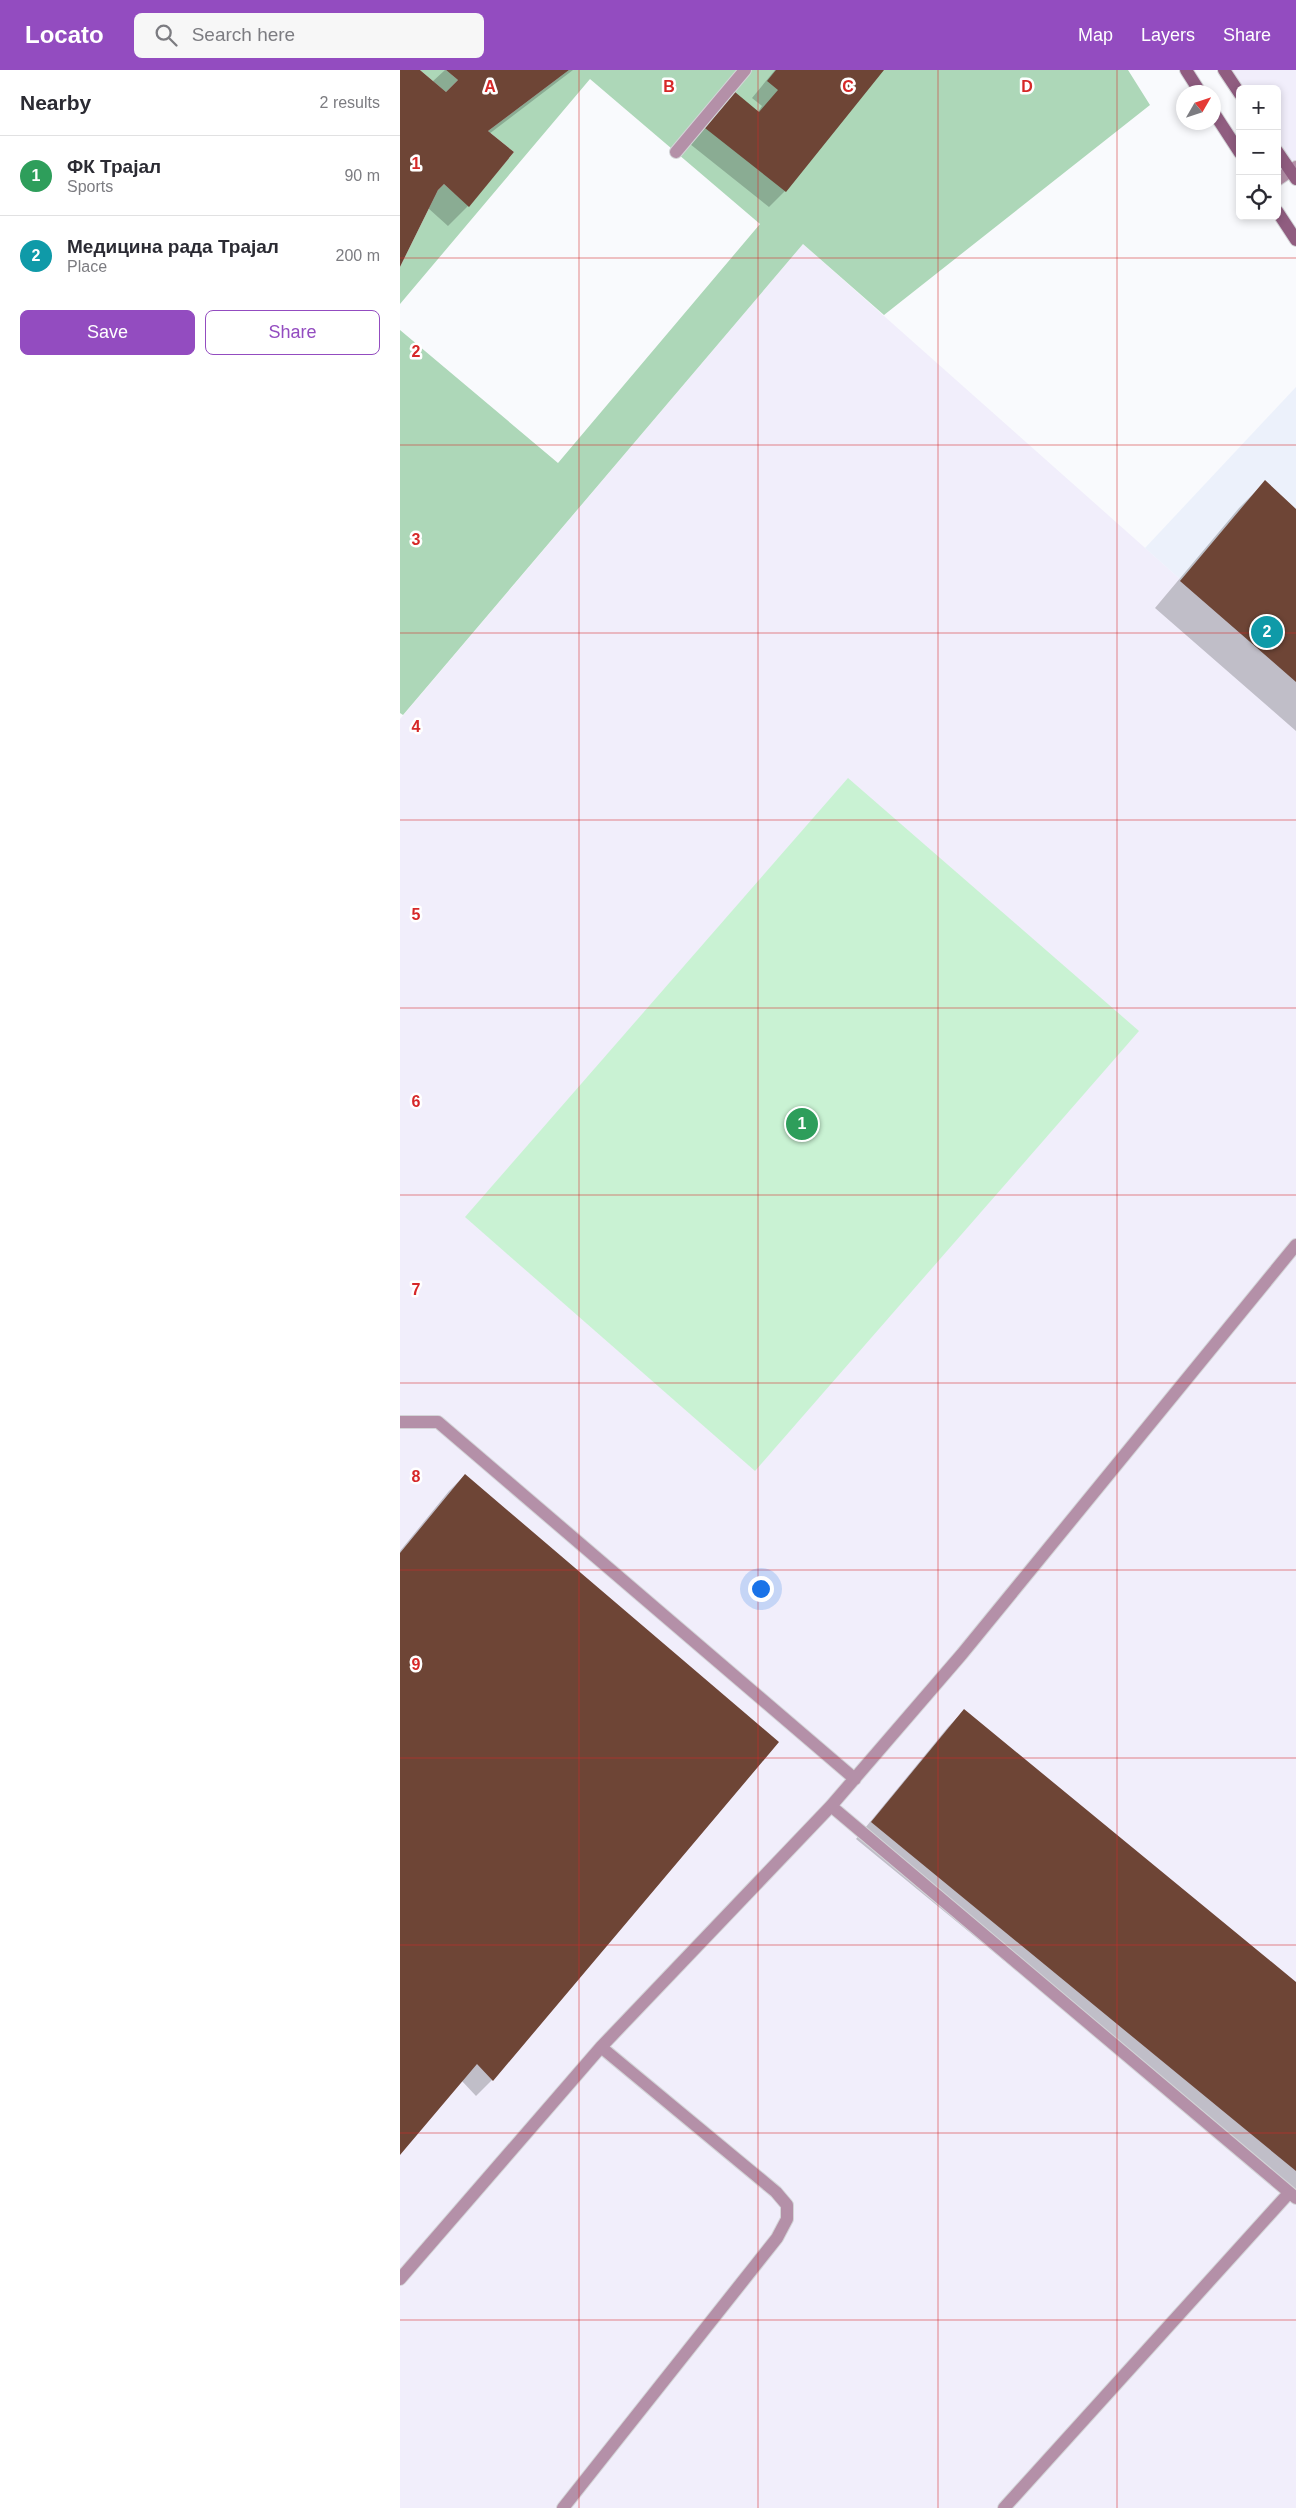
<!DOCTYPE html>
<html lang="en">
<head>
<meta charset="utf-8">
<style>
	:root { --surface:#fff; --page:#f7f7f7; --text:#2b2b33; --muted:#7c7c81; --line:#e1e1e2; --accent:#934cc0 }
	body { margin:0; font-family:Arial,sans-serif; background:var(--page); color:var(--text) }
	.controls { position:absolute; right:15px; top:15px; display:grid; overflow:hidden; border-radius:8px; box-shadow:0 2px 8px #0003 }
	.controls button { width:45px; height:45px; display:grid; place-items:center; padding:0; border:0; border-bottom:1px solid var(--line); background:var(--surface); color:var(--text); font:25px sans-serif }
	.compass { position:absolute; left:776px; top:15px; width:45px; height:45px; border-radius:50%; background:var(--surface); box-shadow:0 2px 8px #0003; rotate:51deg }
	.you { position:absolute; left:360px; top:1518px; width:18px; height:18px; margin:-12px; border:4px solid #fff; border-radius:50%; background:#1a73e8; box-shadow:0 0 0 8px #1a73e833 }
	.badge { display:grid; place-items:center; width:32px; height:32px; border-radius:50%; background:var(--accent); color:#fff; font-size:16px; font-weight:700 }
	.pin { position:absolute; translate:-50% -50%; border:2px solid #fff; box-shadow:0 1px 5px #0006 }
	.list { margin:0; padding:0; list-style:none }
	h2 { display:flex; justify-content:space-between; align-items:center; height:65px; margin:0; padding:0 20px; font-size:21px }
	h2 small { font-size:16px; font-weight:400; color:var(--muted) }
	.list li { display:grid; grid-template-columns:32px 1fr auto; gap:15px; align-items:center; box-sizing:border-box; height:80px; padding:0 20px; border-top:1px solid var(--line) }
	.list b { display:block; font-size:19px; white-space:nowrap }
	.list p { margin:0; font-size:16px; white-space:nowrap; color:var(--muted) }
	.list em { font-size:16px; font-style:normal; color:var(--muted) }
	.actions { display:flex; gap:10px; padding:15px 20px }
	.actions a { flex:1; padding:11px 0; border:1px solid var(--accent); border-radius:8px; text-align:center; font-size:18px; color:var(--accent) }
	.actions .main { background:var(--accent); color:#fff }
	.icon { flex:none; width:28px; height:28px; fill:none; stroke:currentColor; stroke-width:2; stroke-linecap:round; stroke-linejoin:round }
	.map { position:relative; flex:none; width:896px; height:2438px; overflow:hidden }
	header { display:flex; align-items:center; gap:30px; box-sizing:border-box; height:70px; padding:0 25px; background:var(--accent); color:#fff }
	header strong { font-size:24px }
	nav { display:flex; gap:28px; margin-inline-start:auto; font-size:18px }
	.search { width:350px; height:45px; background:var(--page); display:flex; align-items:center; gap:12px; box-sizing:border-box; padding:0 18px; border-radius:8px; color:var(--muted); font-size:19px }
	main { display:flex }
	aside { flex:1; background:var(--surface) }
	.map>svg:first-child { display:block }
	.industrial { fill:#f1eefb }
	.built { fill:#ecf1fb }
	.green { fill:#c9f2d3 }
	.forest { fill:#add7b8 }
	.shadow { fill:#0003 }
	.building { fill:#6e4536 }
	.lines { fill:none; stroke-linecap:round; stroke-linejoin:round }
	.lane-casing { stroke:#d3d4d7; stroke-width:14 }
	.secondary-casing { stroke:#d3d4d7; stroke-width:14 }
	.lane { stroke:#b490a8; stroke-width:12 }
	.secondary { stroke:#905d80; stroke-width:12 }
	.grid { fill:none; stroke:#d62828; stroke-width:1; stroke-opacity:0.55 }
	.grid-label { font-size:16px; text-anchor:middle; font-weight:bold; fill:#d62828; stroke:#fff; stroke-width:5; stroke-linejoin:round; paint-order:stroke }
</style>
</head>
<body>
<header>
<strong>Locato</strong>
<div class="search"><svg class="icon" aria-label="search" viewBox="0 0 24 24"><circle cx="10" cy="10" r="6"/><path d="M15 15l6 6"/></svg>Search here</div>
<nav><a>Map</a><a>Layers</a><a>Share</a></nav>
</header>
<main>
<aside>
<h2>Nearby<small>2 results</small></h2>
<ul class="list">
<li><span class="badge" style="background:#2e9e5b">1</span><div><b>ФК Трајал</b><p>Sports</p></div><em>90 m</em></li>
<li><span class="badge" style="background:#0f9aa8">2</span><div><b>Медицина рада Трајал</b><p>Place</p></div><em>200 m</em></li>
</ul>
<div class="actions"><a class="main">Save</a><a>Share</a></div>
</aside>
<div class="map">
<svg width="896" height="2438" viewBox="0 0 896 2438">
	<rect width="100%" height="100%" fill="#f9fafd"/>
	<!-- industrial -->
	<path class="industrial" d="M824,0H896V112L877,83V19H840Z
		M403,174L896,612V2438H0V649Z"/>
	<!-- built -->
	<path class="built" d="M896,317V612L745,478Z"/>
	<!-- green -->
	<path class="green" d="M448,708L739,961L355,1401L65,1147Z"/>
	<!-- forest -->
	<path class="forest" d="M20,0H46L58,10L46,22Z
		M169,0H728L750,35L484,245L403,174L3,645L0,643V260L158,393L360,154L190,9L0,234V197L38,120L44,114L69,136L114,82L88,61Z"/>
	<!-- shadow -->
	<path class="shadow" d="M0,0H18L32,12L45,0H173L89,64L68,136L48,156L28,138L0,194Z
		M375,0H483L385,121L369,137L290,74L335,24L358,42L362,36L352,28Z
		M865,412L896,441V661L755,538L839,438Z
		M65,1405L92,2010L76,2026L61,2010L0,2083V1481L49,1421Z
		M564,1641L896,1913V2130L456,1769L548,1657Z"/>
	<!-- building -->
	<path class="building" d="M0,0H20L46,22L58,10L46,0H169L88,61L114,82L69,137L44,114L38,120L0,197Z
		M376,0H484L386,122L305,58L335,22L359,42L378,20L367,11Z
		M865,410L896,439V612L780,511Z
		M65,1404L379,1672L93,2011L77,1994L0,2085V1483Z
		M564,1639L896,1912V2101L471,1752Z"/>
	<g class="lines">
		<!-- lane casing -->
		<g class="lane-casing">
			<path id="lane" d="M276,82L345,0
				M877,110L896,97
				M0,1352H38L455,1709
				M431,1736L896,2128
				M0,2209L201,1977L431,1736L562,1584L896,1175
				M163,2438L377,2168L387,2149V2135L376,2122L201,1977
				M604,2438L889,2123"/>
		</g>
		<!-- secondary casing -->
		<g class="secondary-casing">
			<path id="secondary" d="M786,0L800,22
				M824,0L840,24
				M814,43L840,83
				M877,81L896,109
				M877,141L896,170"/>
		</g>
		<!-- lane -->
		<use href="#lane" class="lane"/>
		<!-- secondary -->
		<use href="#secondary" class="secondary"/>
	</g>
	<!-- grid -->
	<path class="grid" d="M179,0V2438M358,0V2438M538,0V2438M717,0V2438M0,188H896M0,375H896M0,563H896M0,750H896M0,938H896M0,1125H896M0,1313H896M0,1500H896M0,1688H896M0,1875H896M0,2063H896M0,2250H896"/>
	<g class="grid-label">
		<text x="90" y="22">A</text>
		<text x="269" y="22">B</text>
		<text x="448" y="22">C</text>
		<text x="627" y="22">D</text>
		<text x="16" y="99">1</text>
		<text x="16" y="287">2</text>
		<text x="16" y="475">3</text>
		<text x="16" y="662">4</text>
		<text x="16" y="850">5</text>
		<text x="16" y="1037">6</text>
		<text x="16" y="1225">7</text>
		<text x="16" y="1412">8</text>
		<text x="16" y="1600">9</text>
	</g>
</svg>
<div class="controls">
<button>+</button>
<button>−</button>
<button><svg class="icon" aria-label="locate" viewBox="0 0 24 24"><circle cx="12" cy="12" r="6"/><path d="M12 2v4M12 18v4M2 12h4M18 12h4"/></svg></button>
</div>
<svg class="compass" viewBox="-18 -18 36 36"><path d="M0-13l5 13h-10z" fill="#e53935"/><path d="M0 13l5-13h-10z" fill="#7c7c81"/></svg>
<div class="you"></div>
<div class="pin badge" style="left:402px;top:1054px;background:#2e9e5b">1</div>
<div class="pin badge" style="left:867px;top:562px;background:#0f9aa8">2</div>
</div>
</main>
</body>
</html>
